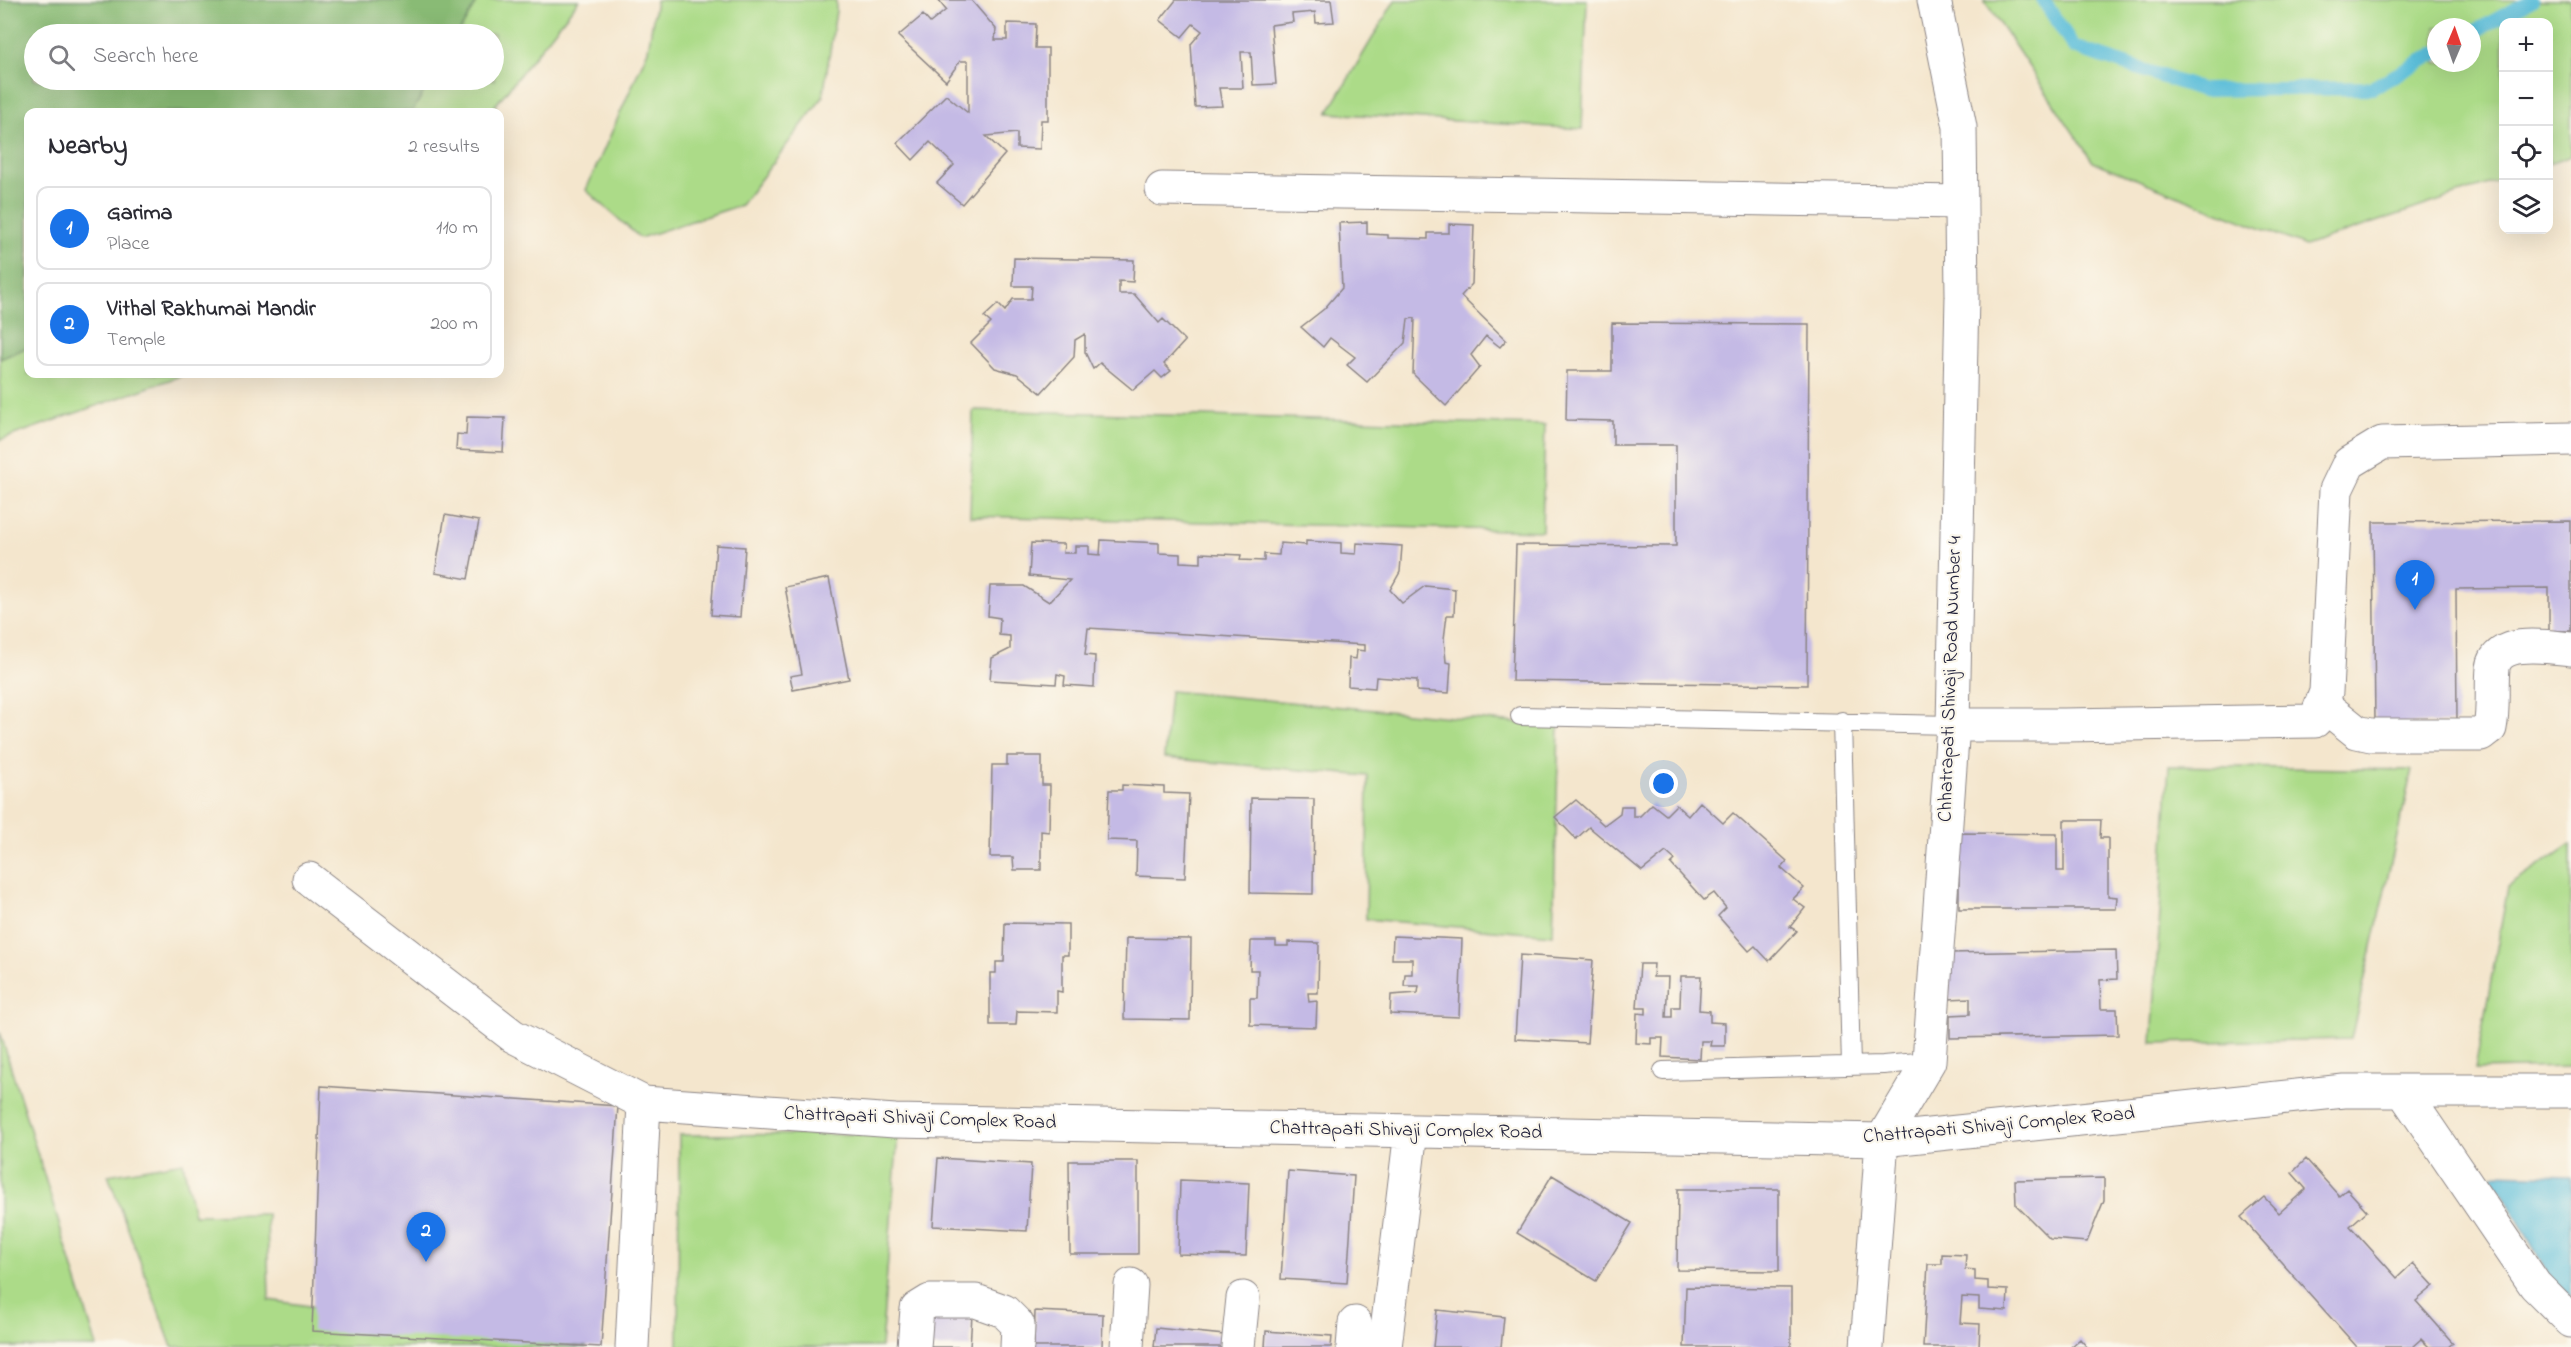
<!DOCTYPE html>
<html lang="en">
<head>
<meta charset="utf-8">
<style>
	:root { --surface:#fff; --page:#f2f2f3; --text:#2b2b33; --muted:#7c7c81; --line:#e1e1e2; --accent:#1a73e8 }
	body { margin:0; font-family:"Indie Flower",sans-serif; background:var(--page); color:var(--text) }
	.controls { position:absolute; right:18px; top:18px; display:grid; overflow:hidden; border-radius:12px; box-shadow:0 6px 24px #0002 }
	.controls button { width:54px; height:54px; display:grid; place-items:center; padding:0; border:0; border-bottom:2px solid var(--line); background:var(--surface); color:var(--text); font:30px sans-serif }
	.compass { position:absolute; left:2427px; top:18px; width:54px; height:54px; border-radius:50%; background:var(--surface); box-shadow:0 6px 24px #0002; rotate:2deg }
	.you { position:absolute; left:1664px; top:784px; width:21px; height:21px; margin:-15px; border:4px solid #fff; border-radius:50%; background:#1a73e8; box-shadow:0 0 0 9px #1a73e833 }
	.badge { display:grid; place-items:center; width:39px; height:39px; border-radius:50%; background:var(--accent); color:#fff; font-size:20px; font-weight:700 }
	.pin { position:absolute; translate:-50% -50px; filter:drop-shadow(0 2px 3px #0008) }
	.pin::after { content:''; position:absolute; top:32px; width:21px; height:18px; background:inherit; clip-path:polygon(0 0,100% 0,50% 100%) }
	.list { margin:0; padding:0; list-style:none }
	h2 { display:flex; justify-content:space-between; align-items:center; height:78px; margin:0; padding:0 24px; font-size:26px }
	h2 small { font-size:20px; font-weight:400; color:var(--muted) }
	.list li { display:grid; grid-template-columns:39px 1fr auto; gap:18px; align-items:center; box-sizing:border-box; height:84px; margin:0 12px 12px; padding:0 12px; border:2px solid var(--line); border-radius:12px }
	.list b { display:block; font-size:22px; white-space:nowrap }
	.list p { margin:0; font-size:20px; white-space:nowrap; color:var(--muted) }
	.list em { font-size:20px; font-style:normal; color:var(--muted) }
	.icon { flex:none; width:33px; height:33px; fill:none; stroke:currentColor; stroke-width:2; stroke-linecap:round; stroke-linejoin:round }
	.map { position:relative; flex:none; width:2571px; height:1347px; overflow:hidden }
	.search { position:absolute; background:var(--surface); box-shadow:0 6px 24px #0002; left:24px; top:24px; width:480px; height:66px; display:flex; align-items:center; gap:15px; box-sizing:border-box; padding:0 21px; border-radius:33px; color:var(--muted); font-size:22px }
	.panel { position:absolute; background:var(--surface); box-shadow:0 6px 24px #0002; left:24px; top:108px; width:480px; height:270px; border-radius:12px }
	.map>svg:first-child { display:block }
	.green { fill:#acdb88; stroke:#677e62; stroke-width:1.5; fill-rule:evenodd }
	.forest { fill:#89bb74; stroke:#566e58; stroke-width:1.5 }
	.water { fill:#5abdd9; stroke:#3e708a; stroke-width:1.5 }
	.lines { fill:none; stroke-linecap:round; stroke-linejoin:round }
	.stream { stroke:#5abdd9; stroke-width:14 }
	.building { fill:#c4bae5 }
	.service-casing { stroke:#8b8484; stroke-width:20 }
	.minor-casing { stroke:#8b8484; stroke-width:35 }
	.service { stroke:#fff; stroke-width:18 }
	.minor { stroke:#fff; stroke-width:33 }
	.labels { text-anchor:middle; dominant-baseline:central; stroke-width:4.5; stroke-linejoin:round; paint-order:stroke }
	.street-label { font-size:20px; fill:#22223b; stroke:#fbf7ec }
</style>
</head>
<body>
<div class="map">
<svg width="2571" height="1347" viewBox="0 0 2571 1347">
	<rect width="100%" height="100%" fill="#fbf7ec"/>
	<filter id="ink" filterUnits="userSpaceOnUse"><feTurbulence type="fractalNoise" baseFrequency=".0167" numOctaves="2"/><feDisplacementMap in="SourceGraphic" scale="12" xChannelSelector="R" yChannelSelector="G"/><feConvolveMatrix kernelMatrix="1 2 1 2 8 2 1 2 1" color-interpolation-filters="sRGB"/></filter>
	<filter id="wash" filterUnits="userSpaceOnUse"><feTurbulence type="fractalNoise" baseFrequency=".008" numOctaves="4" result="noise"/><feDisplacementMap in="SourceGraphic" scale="24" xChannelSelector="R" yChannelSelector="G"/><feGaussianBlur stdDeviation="1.35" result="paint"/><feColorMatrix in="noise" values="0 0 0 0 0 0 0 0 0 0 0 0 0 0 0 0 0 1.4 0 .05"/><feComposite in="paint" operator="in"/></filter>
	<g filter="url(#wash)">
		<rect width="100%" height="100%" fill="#f4e6cd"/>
		<!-- green -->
		<path class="green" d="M0,0H579L490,112H28V374H186L0,440ZM34,34H494V80H34Z
			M656,0H836V11L823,97L741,205L640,238L586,190L648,50Z
			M1395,0H1587L1582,129L1328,113Z
			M1984,0H2571V156L2549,164L2548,22H2504L2503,179L2305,246L2093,162ZM2436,27H2472V63H2436Z
			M973,410L1545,425L1542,531L970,516Z
			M1170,691L1559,727L1553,935L1366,919L1368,776L1164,758Z
			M2169,766L2412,770L2351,1039L2152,1043Z
			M2571,844V1067L2475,1069L2508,887Z
			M0,1032L97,1347H0Z
			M898,1134L881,1347H678L679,1135Z
			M183,1162L194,1215L267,1214L269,1300L587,1347H172L108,1175Z"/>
		<!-- forest -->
		<path class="forest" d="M0,0H478L458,34H34V80H431L412,112H28V347L0,359Z"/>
		<!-- water -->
		<path class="water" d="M2492,1174L2571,1176V1298L2551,1279Z"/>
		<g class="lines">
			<!-- stream -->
			<path class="stream" d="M2043,0L2074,47L2203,90L2372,88L2436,53
				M2472,33L2532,0"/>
		</g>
		<g id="blocks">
			<!-- building -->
			<path class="building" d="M938,0H971L996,29L995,40H1007V23L1036,24L1035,48H1048V120H1041L1040,149L1017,148V133L986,136L1005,154L962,204L937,183L954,165L930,142L913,160L897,143L946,95L968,113V61H960L946,81L898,36L923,15L930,23L946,10Z
				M1176,0H1331L1334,22L1316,23L1315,12L1292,14L1293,22L1271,25L1276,84L1253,85L1251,52H1241L1243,88H1219L1222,106L1195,107L1191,44L1202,31L1193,24L1182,37L1160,20Z
				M1367,222V234L1388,235V238L1428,239V233H1449V224L1474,225L1472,284L1461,296L1506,340L1500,347L1486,336L1471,355L1480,367L1446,406L1413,374L1415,318L1408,319L1405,343L1367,382L1347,365L1355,357L1330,338L1323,347L1301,327L1324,309L1342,288L1339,223Z
				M1014,258L1134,260L1133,282L1119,281V294H1134L1159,323L1163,319L1185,341L1164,364L1171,371L1162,378L1155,371L1133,390L1100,363L1093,369L1085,352V334L1075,340L1074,357L1041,393L1017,374L995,368L971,343L991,323L984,317L998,304L1005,311L1013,299H1031L1032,286H1013Z
				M1612,323L1809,324L1807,685L1512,681L1516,545L1676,546V445H1613V421L1566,420L1567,371H1612Z
				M467,417L505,418L503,452L456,450L457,434L466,435Z
				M445,515L479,521L468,579L435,573Z
				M2571,521V631H2549V588L2456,589L2457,723L2375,724L2373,522Z
				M1101,540L1159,543V553L1180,554V562L1201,563V553L1241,555L1240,560L1264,561V554L1279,555L1280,543L1306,545V541L1341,543V553L1356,554L1357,543L1402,546L1400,572L1390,590L1402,603L1425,586L1455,589L1454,615H1447L1444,639L1446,662L1451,663L1449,693L1417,691V680L1376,677L1375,688L1348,686L1349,658L1356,659L1357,650L1365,651V645L1088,628L1085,655L1095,656L1094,687L1064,685L1065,676L1057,674L1056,684L990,680L992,658L1010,649V636L999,635L1000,618L988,616L990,586H1024L1049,602L1070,580L1029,576L1031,543L1064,544L1063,553H1075V546H1089V554L1100,555Z
				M716,545L745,547L740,617L711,615Z
				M829,578L849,679L793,690L790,676L802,674L785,587Z
				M1007,756H1042V785H1050L1049,832L1041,831V870H1014L1013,857H990L992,765H1007Z
				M1122,785L1164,787V793L1189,794L1185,878L1136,876L1137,841L1107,840L1109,790H1122Z
				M1251,798L1314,799L1313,894L1250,893Z
				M1576,800L1604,825L1620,813L1621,806H1633V816H1640L1652,804L1666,815L1676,805L1688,816L1700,802L1723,823L1733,813L1787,861L1781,868L1804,888L1793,899L1805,908L1790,927L1797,931L1769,961L1755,946L1749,951L1718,916L1726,908L1714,893L1704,900L1671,864L1675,860L1666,852L1642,871L1589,827L1576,839L1555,817Z
				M2064,820H2101L2100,838H2108V896L2117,897L2116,909H1959V833L2057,834V871H2064Z
				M1005,923L1068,924V955H1062V992L1057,991V1012L1017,1011L1016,1025H990V973H996V962H1004Z
				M1393,936L1462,939L1459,1017L1390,1014L1391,995L1418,993L1419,986H1404L1405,974H1412V959H1392Z
				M1126,938L1191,939L1190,1020L1124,1019Z
				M1251,941H1276V946H1288V942L1319,943L1318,993H1308L1309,1002L1317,1001L1316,1027L1250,1025V998H1257L1258,970H1250Z
				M2116,950L2117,979L2100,980L2101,1009H2117L2118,1035L1950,1038V1015L1970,1014V998L1949,999V953Z
				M1520,955L1593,960L1587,1043L1515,1039Z
				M1640,964H1654L1653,977H1668L1666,1017H1672V1007H1680L1681,976H1701L1699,1010L1710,1011V1022L1725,1023V1046H1710L1711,1041H1701L1700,1059L1662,1057L1663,1038H1651V1044L1636,1043L1637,1013L1646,1014V1008H1637Z
				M321,1086L618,1106L601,1347L312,1331Z
				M938,1158L1031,1164L1027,1231L933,1226Z
				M2306,1159L2339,1196L2347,1189L2367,1211L2350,1226L2397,1278L2413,1263L2434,1286L2416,1301L2453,1343L2448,1347H2429L2421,1339L2412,1347H2357L2241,1217L2264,1197L2279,1213L2306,1189L2292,1173Z
				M1069,1161H1138V1254H1070Z
				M1288,1171L1354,1176L1347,1283L1281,1279Z
				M1552,1175L1632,1223L1596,1281L1517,1233Z
				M2104,1178V1200L2087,1242L2050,1239L2016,1205L2015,1180Z
				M1180,1180L1249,1183L1246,1256L1178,1254Z
				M1678,1189H1779V1271L1677,1270Z
				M1942,1254L1966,1255L1965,1269L1975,1270V1280L1988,1281V1289L2008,1290L2007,1311L1979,1309V1298L1962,1297L1960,1323L1980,1324L1979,1347H1923L1928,1264H1942Z
				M1686,1287L1791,1288V1347H1684Z
				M927,1310L972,1315L970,1347H924Z
				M1437,1310L1504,1317L1501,1347H1433Z
				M1035,1311L1103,1314L1102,1347H1034Z
				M1156,1328L1224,1335L1223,1347H1154Z
				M1266,1331L1332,1336L1331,1347H1265Z
				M2080,1339L2087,1347H2071Z"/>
		</g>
	</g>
	<g filter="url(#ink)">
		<use href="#blocks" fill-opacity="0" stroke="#8b8484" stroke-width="1.5"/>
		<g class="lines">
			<!-- service casing -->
			<g class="service-casing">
				<path id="service" d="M1520,716L1953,725
					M1842,721L1851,1066
					M1663,1071L1883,1065L1929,1061"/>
			</g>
			<!-- minor casing -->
			<g class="minor-casing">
				<path id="minor" d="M1162,189L1961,202
					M2322,704L2357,732L2371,735H2481L2490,728C2494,708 2491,688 2493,668C2497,637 2550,647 2571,649
					M1953,725H2064L2315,721L2326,692L2336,490L2349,463L2382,443L2571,439
					M309,879L513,1036L644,1103L895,1121L1882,1140L2344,1091H2571
					M2403,1091L2535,1285L2571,1321
					M632,1347L644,1103
					M914,1347L917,1309L930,1301H976L1004,1311L1018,1325L1017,1347
					M1127,1347L1131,1285
					M1238,1347L1243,1298
					M1353,1347L1355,1323
					M1385,1347L1411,1131
					M1867,1347L1882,1140L1929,1061L1953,725L1962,295L1960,127L1934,0"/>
			</g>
			<!-- service -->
			<use href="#service" class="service"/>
			<!-- minor -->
			<use href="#minor" class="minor"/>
		</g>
	</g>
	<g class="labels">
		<!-- street labels -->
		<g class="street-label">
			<text transform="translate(1951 679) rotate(-88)">Chhatrapati Shivaji Road Number 4</text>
			<text transform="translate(920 1119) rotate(2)">Chattrapati Shivaji Complex Road</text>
			<text transform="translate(1999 1126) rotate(-5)">Chattrapati Shivaji Complex Road</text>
			<text transform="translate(1406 1131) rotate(1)">Chattrapati Shivaji Complex Road</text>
		</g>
	</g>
</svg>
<div class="controls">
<button>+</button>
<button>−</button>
<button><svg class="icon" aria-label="locate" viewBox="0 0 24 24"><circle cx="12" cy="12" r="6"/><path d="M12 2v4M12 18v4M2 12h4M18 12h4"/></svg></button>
<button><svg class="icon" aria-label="layers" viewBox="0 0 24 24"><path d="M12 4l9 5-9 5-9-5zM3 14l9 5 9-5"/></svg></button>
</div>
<svg class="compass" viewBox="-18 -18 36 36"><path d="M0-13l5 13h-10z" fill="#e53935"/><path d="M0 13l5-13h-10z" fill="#7c7c81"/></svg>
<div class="you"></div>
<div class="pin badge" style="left:2415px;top:610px">1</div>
<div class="pin badge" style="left:426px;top:1262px">2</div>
<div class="search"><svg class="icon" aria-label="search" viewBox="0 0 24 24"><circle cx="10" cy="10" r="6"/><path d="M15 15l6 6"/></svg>Search here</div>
<section class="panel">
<h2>Nearby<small>2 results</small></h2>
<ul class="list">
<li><span class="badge">1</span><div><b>Garima</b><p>Place</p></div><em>110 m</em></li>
<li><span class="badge">2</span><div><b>Vithal Rakhumai Mandir</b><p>Temple</p></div><em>200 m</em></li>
</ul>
</section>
</div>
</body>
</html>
